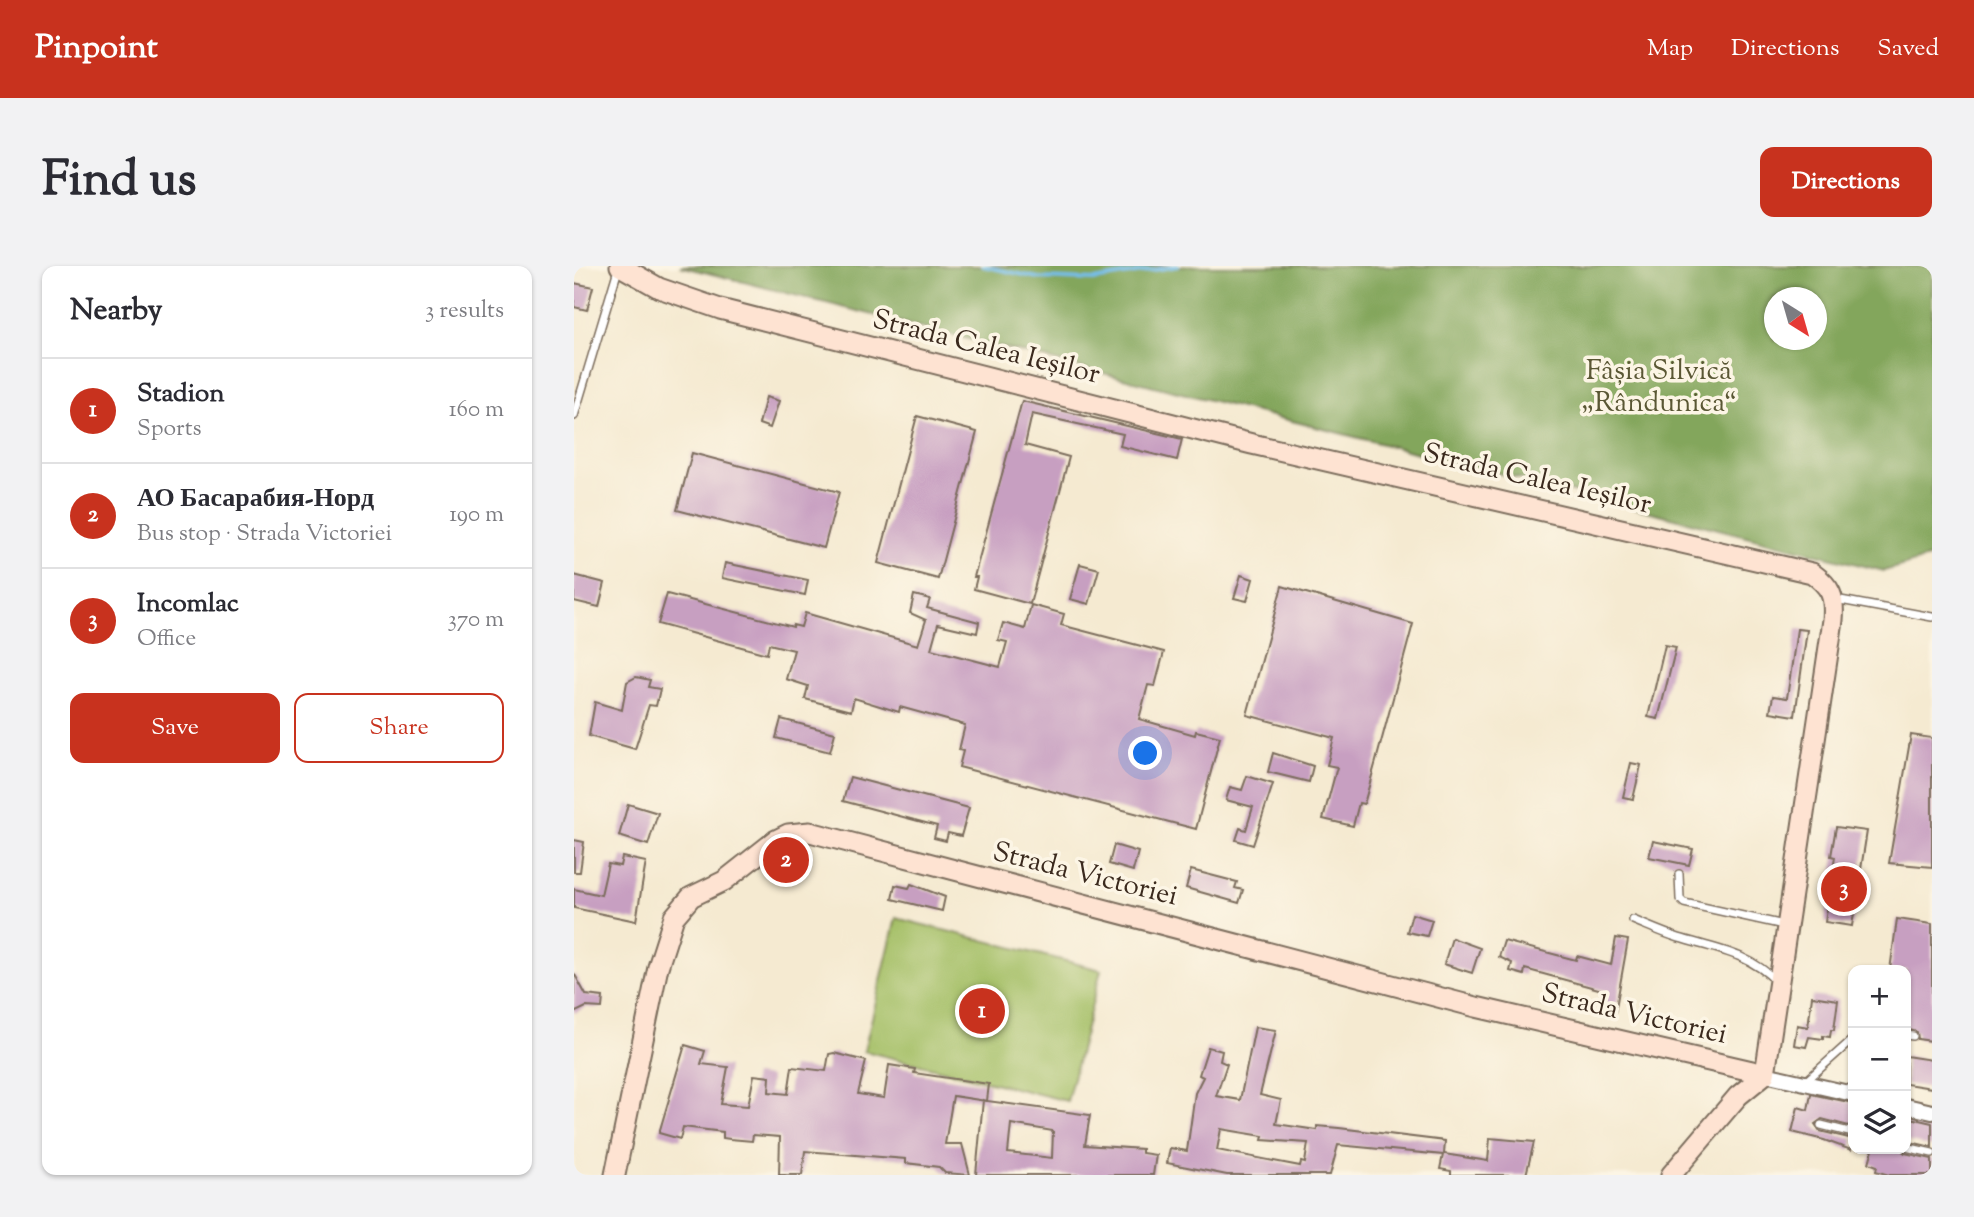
<!DOCTYPE html>
<html lang="en">
<head>
<meta charset="utf-8">
<style>
	:root { --surface:#fff; --page:#f2f2f3; --text:#2b2b33; --muted:#7c7c81; --line:#e1e1e2; --accent:#c8321e }
	body { margin:0; font-family:"Sorts Mill Goudy",serif; background:var(--page); color:var(--text) }
	.controls { position:absolute; right:21px; bottom:21px; display:grid; overflow:hidden; border-radius:14px; box-shadow:0 2px 5px #0004 }
	.controls button { width:63px; height:63px; display:grid; place-items:center; padding:0; border:0; border-bottom:2px solid var(--line); background:var(--surface); color:var(--text); font:35px sans-serif }
	.compass { position:absolute; left:1190px; top:21px; width:63px; height:63px; border-radius:50%; background:var(--surface); box-shadow:0 2px 5px #0004; rotate:143deg }
	.you { position:absolute; left:572px; top:488px; width:24px; height:24px; margin:-18px; border:5px solid #fff; border-radius:50%; background:#1a73e8; box-shadow:0 0 0 10px #1a73e833 }
	.badge { display:grid; place-items:center; width:46px; height:46px; border-radius:50%; background:var(--accent); color:#fff; font-size:23px; font-weight:700 }
	.pin { position:absolute; translate:-50% -50%; border:4px solid #fff; box-shadow:0 2px 7px #0006 }
	.list { margin:0; padding:0; list-style:none }
	h2 { display:flex; justify-content:space-between; align-items:center; height:91px; margin:0; padding:0 28px; font-size:30px }
	h2 small { font-size:23px; font-weight:400; color:var(--muted) }
	.list li { display:grid; grid-template-columns:46px 1fr auto; gap:21px; align-items:center; box-sizing:border-box; height:105px; padding:0 28px; border-top:2px solid var(--line) }
	.list b { display:block; font-size:26px; white-space:nowrap }
	.list p { margin:0; font-size:23px; white-space:nowrap; color:var(--muted) }
	.list em { font-size:23px; font-style:normal; color:var(--muted) }
	.actions { display:flex; gap:14px; padding:21px 28px }
	.actions a { flex:1; padding:16px 0; border:2px solid var(--accent); border-radius:14px; text-align:center; font-size:24px; color:var(--accent) }
	.actions .main { background:var(--accent); color:#fff }
	.icon { flex:none; width:38px; height:38px; fill:none; stroke:currentColor; stroke-width:2; stroke-linecap:round; stroke-linejoin:round }
	.map { position:relative; flex:none; width:1358px; height:909px; overflow:hidden; border-radius:14px }
	header { display:flex; align-items:center; gap:42px; box-sizing:border-box; height:98px; padding:0 35px; background:var(--accent); color:#fff }
	header strong { font-size:33px }
	nav { display:flex; gap:38px; margin-inline-start:auto; font-size:24px }
	.intro { display:flex; align-items:center; justify-content:space-between; box-sizing:border-box; height:168px; padding:0 42px }
	h1 { margin:0; font-size:49px }
	.button { padding:18px 32px; border-radius:14px; background:var(--accent); color:#fff; font-size:24px; font-weight:700 }
	main { display:flex; gap:42px; padding:0 42px }
	aside { flex:1; background:var(--surface); border-radius:14px; box-shadow:0 2px 5px #0004 }
	.map>svg:first-child { display:block }
	.green { fill:#a4bf66; stroke:#707442; stroke-width:2 }
	.forest { fill:#83a65b; stroke:#5f683c; stroke-width:2; fill-rule:evenodd }
	.lines { fill:none; stroke-linecap:round; stroke-linejoin:round }
	.stream { stroke:#75bfee; stroke-width:3.5 }
	.building { fill:#c79fc1; fill-rule:evenodd }
	.lane-casing { stroke:#7c6d5d; stroke-width:10 }
	.street-casing { stroke:#7c6d5d; stroke-width:18 }
	.secondary-casing { stroke:#7c6d5d; stroke-width:23 }
	.lane { stroke:#fff; stroke-width:7 }
	.street { stroke:#fff; stroke-width:14 }
	.secondary { stroke:#fee3d2; stroke-width:19 }
	.labels { text-anchor:middle; dominant-baseline:central; stroke-width:7; stroke-linejoin:round; paint-order:stroke }
	.street-label { font-size:28px; fill:#3b2a1e; stroke:#fcf5e5 }
	.park-label { font-size:28px; fill:#5a5734; stroke:#fcf5e5 }
</style>
</head>
<body>
<header>
<strong>Pinpoint</strong>
<nav><a>Map</a><a>Directions</a><a>Saved</a></nav>
</header>
<div class="intro"><h1>Find us</h1><a class="button">Directions</a></div>
<main>
<aside>
<h2>Nearby<small>3 results</small></h2>
<ul class="list">
<li><span class="badge">1</span><div><b>Stadion</b><p>Sports</p></div><em>160 m</em></li>
<li><span class="badge">2</span><div><b>АО Басарабия-Норд</b><p>Bus stop · Strada Victoriei</p></div><em>190 m</em></li>
<li><span class="badge">3</span><div><b>Incomlac</b><p>Office</p></div><em>370 m</em></li>
</ul>
<div class="actions"><a class="main">Save</a><a>Share</a></div>
</aside>
<div class="map">
<svg width="1358" height="909" viewBox="0 0 1358 909">
	<rect width="100%" height="100%" fill="#fcf5e5"/>
	<filter id="ink" filterUnits="userSpaceOnUse"><feTurbulence type="fractalNoise" baseFrequency=".0143" numOctaves="2"/><feDisplacementMap in="SourceGraphic" scale="14" xChannelSelector="R" yChannelSelector="G"/><feConvolveMatrix kernelMatrix="1 2 1 2 8 2 1 2 1" color-interpolation-filters="sRGB"/></filter>
	<filter id="wash" filterUnits="userSpaceOnUse"><feTurbulence type="fractalNoise" baseFrequency=".00686" numOctaves="4" result="noise"/><feDisplacementMap in="SourceGraphic" scale="28" xChannelSelector="R" yChannelSelector="G"/><feGaussianBlur stdDeviation="1.57" result="paint"/><feColorMatrix in="noise" values="0 0 0 0 0 0 0 0 0 0 0 0 0 0 0 0 0 1.4 0 .05"/><feComposite in="paint" operator="in"/></filter>
	<g filter="url(#wash)">
		<rect width="100%" height="100%" fill="#f5ead1"/>
		<!-- green -->
		<path class="green" d="M322,652L527,704L493,835L290,785Z"/>
		<!-- forest -->
		<path class="forest" d="M106,0H1358V291L1310,305ZM1200,32H1242V74H1200Z"/>
		<g class="lines">
			<!-- stream -->
			<path class="stream" d="M409,0L464,12L520,14L604,0"/>
		</g>
		<g id="blocks">
			<!-- building -->
			<path class="building" d="M0,17L19,21L13,44L0,41Z
				M192,131L205,135L196,162L185,158Z
				M448,135L608,173L603,194L546,180L549,168L458,148L451,179L495,191L456,338L400,323L403,311H400Z
				M343,150L403,166L364,313L304,297Z
				M118,187L265,226L250,282L103,244Z
				M151,297L234,314L231,329L148,312Z
				M506,298L525,303L515,338L496,333Z
				M0,309L31,317L25,341L0,335Z
				M667,309L679,313L673,335L660,332Z
				M708,320L839,358L802,495L790,538L785,537L779,560L749,553L763,501L753,499L760,472L673,449Z
				M93,328L219,361V359L227,361L231,347L344,379L352,354L336,347L340,329L356,333L353,342L405,356L403,367L364,358L357,383L426,401L433,376L424,374L429,357L451,363L457,339L490,348L487,359L590,386L581,420L574,419L565,453L621,469L622,465L646,471L622,563L385,501L389,485L385,484L391,459L326,441L325,446L280,432L277,445L231,433L234,420L212,413L220,384L195,378L193,388L84,358Z
				M1223,363L1233,364L1221,450L1196,446L1199,430L1213,432Z
				M1091,379L1102,381L1084,453L1074,451Z
				M62,411L76,414L74,421L86,423L82,440L75,439L61,483L15,470L21,436L48,444L53,416Z
				M207,453L261,467L256,486L202,472Z
				M1337,469L1358,472V601L1315,597Z
				M699,487L739,500L735,516L694,506Z
				M1057,497L1067,499L1059,533L1049,531Z
				M673,510L699,518L679,579L662,574L666,562L672,564L679,541L652,534L656,521L668,524Z
				M276,511L395,542L387,570L374,567L372,575L360,572L363,560L269,535Z
				M54,538L84,547L74,579L45,570Z
				M1262,561L1293,565L1278,660L1251,656L1261,591L1257,590Z
				M0,574L10,576L6,606H0Z
				M1079,575L1119,583L1115,599L1075,591Z
				M540,579L564,586L559,605L535,598Z
				M48,591L72,596L62,655L0,642V623L27,629L34,598L46,600Z
				M617,604L663,616L661,622L669,624L665,637L612,622Z
				M337,618L371,631L368,645L318,633L321,619L335,622Z
				M838,648L858,654L853,670L833,666Z
				M1323,653L1358,658V775L1344,773L1343,766L1332,763V704H1316Z
				M878,672L906,682L898,707L870,698Z
				M1042,672L1054,674L1041,747L1029,744L1032,725L951,703L950,709L936,705L938,697L925,691L930,675L1002,694L1003,690L1037,699Z
				M0,707L12,729L29,731L28,742L12,741L0,747Z
				M1238,730L1264,734L1260,764H1257L1256,771L1249,770V773L1235,771L1232,781L1220,779L1223,759L1234,761Z
				M681,761L702,764L686,829L707,834L702,858L743,864V860L765,862L871,875L870,888L914,895L916,872L960,876L952,909H877V905L866,903L869,889L764,879L756,909H653L593,897L596,882L613,885L621,827L629,811L625,809L634,781L648,785L646,795L653,798L642,830L666,834ZM647,863L689,870L688,874L734,877L731,897L727,896L726,900L643,884Z
				M111,779L131,785L127,798L154,801L147,838L174,840L180,809L196,811L195,826L214,828L218,801L252,805L255,788L260,787L292,795L284,828L310,832L315,799L341,803L340,807L415,818L413,835L516,849L511,879L568,883V887L582,889L579,909H402L409,834L412,835L379,830L371,878H388L396,909L371,907L365,901L332,897V893L231,885L228,909H205L206,871L179,869L178,875L156,873L149,872V866L109,861L106,873L85,867ZM437,858L479,865L478,892L434,887Z
				M1332,790L1358,794V822L1332,818Z
				M1237,828L1279,837V861L1248,853L1241,858L1246,865L1279,873L1277,884L1250,874L1218,866L1224,841L1234,844Z
				M1332,851L1358,857V881L1332,875Z
				M1299,883H1326L1331,887L1358,893V909H1315L1302,905L1303,900L1295,897Z"/>
		</g>
	</g>
	<g filter="url(#ink)">
		<use href="#blocks" fill-opacity="0" stroke="#7c6d5d" stroke-width="2"/>
		<g class="lines">
			<!-- lane casing -->
			<g class="lane-casing">
				<path id="lane" d="M0,150L45,0
					M1261,333L1358,351
					M1105,608L1106,633L1110,637L1210,659
					M1059,654C1074,660 1089,667 1105,672C1142,683 1175,687 1203,716
					M1332,769L1339,770
					M1231,816L1279,773
					M1247,859L1279,867
					M1332,881L1358,887"/>
			</g>
			<!-- street casing -->
			<g class="street-casing">
				<path id="street" d="M1191,808L1279,828
					M1332,840L1358,846"/>
			</g>
			<!-- secondary casing -->
			<g class="secondary-casing">
				<path id="secondary" d="M46,0L85,22L146,43L678,178L1238,307C1257,321 1261,330 1259,354L1191,808L1164,830L1097,909
					M41,909L84,701L100,651L117,631L150,615L202,574L214,568L236,566L902,741L1191,808"/>
			</g>
			<!-- lane -->
			<use href="#lane" class="lane"/>
			<!-- street -->
			<use href="#street" class="street"/>
			<!-- secondary -->
			<use href="#secondary" class="secondary"/>
		</g>
	</g>
	<g class="labels">
		<!-- street labels -->
		<g class="street-label">
			<text transform="translate(412 82) rotate(14)">Strada Calea Ieșilor</text>
			<text transform="translate(963 214) rotate(13)">Strada Calea Ieșilor</text>
			<text transform="translate(511 609) rotate(14)">Strada Victoriei</text>
			<text transform="translate(1060 749) rotate(13)">Strada Victoriei</text>
		</g>
		<!-- park labels -->
		<g class="park-label">
			<text x="1085" y="106">Fâşia Silvică<tspan x="1085" dy="32">„Rândunica“</tspan></text>
		</g>
	</g>
</svg>
<div class="controls">
<button>+</button>
<button>−</button>
<button><svg class="icon" aria-label="layers" viewBox="0 0 24 24"><path d="M12 4l9 5-9 5-9-5zM3 14l9 5 9-5"/></svg></button>
</div>
<svg class="compass" viewBox="-18 -18 36 36"><path d="M0-13l5 13h-10z" fill="#e53935"/><path d="M0 13l5-13h-10z" fill="#7c7c81"/></svg>
<div class="you"></div>
<div class="pin badge" style="left:408px;top:745px">1</div>
<div class="pin badge" style="left:212px;top:594px">2</div>
<div class="pin badge" style="left:1270px;top:623px">3</div>
</div>
</main>
</body>
</html>
